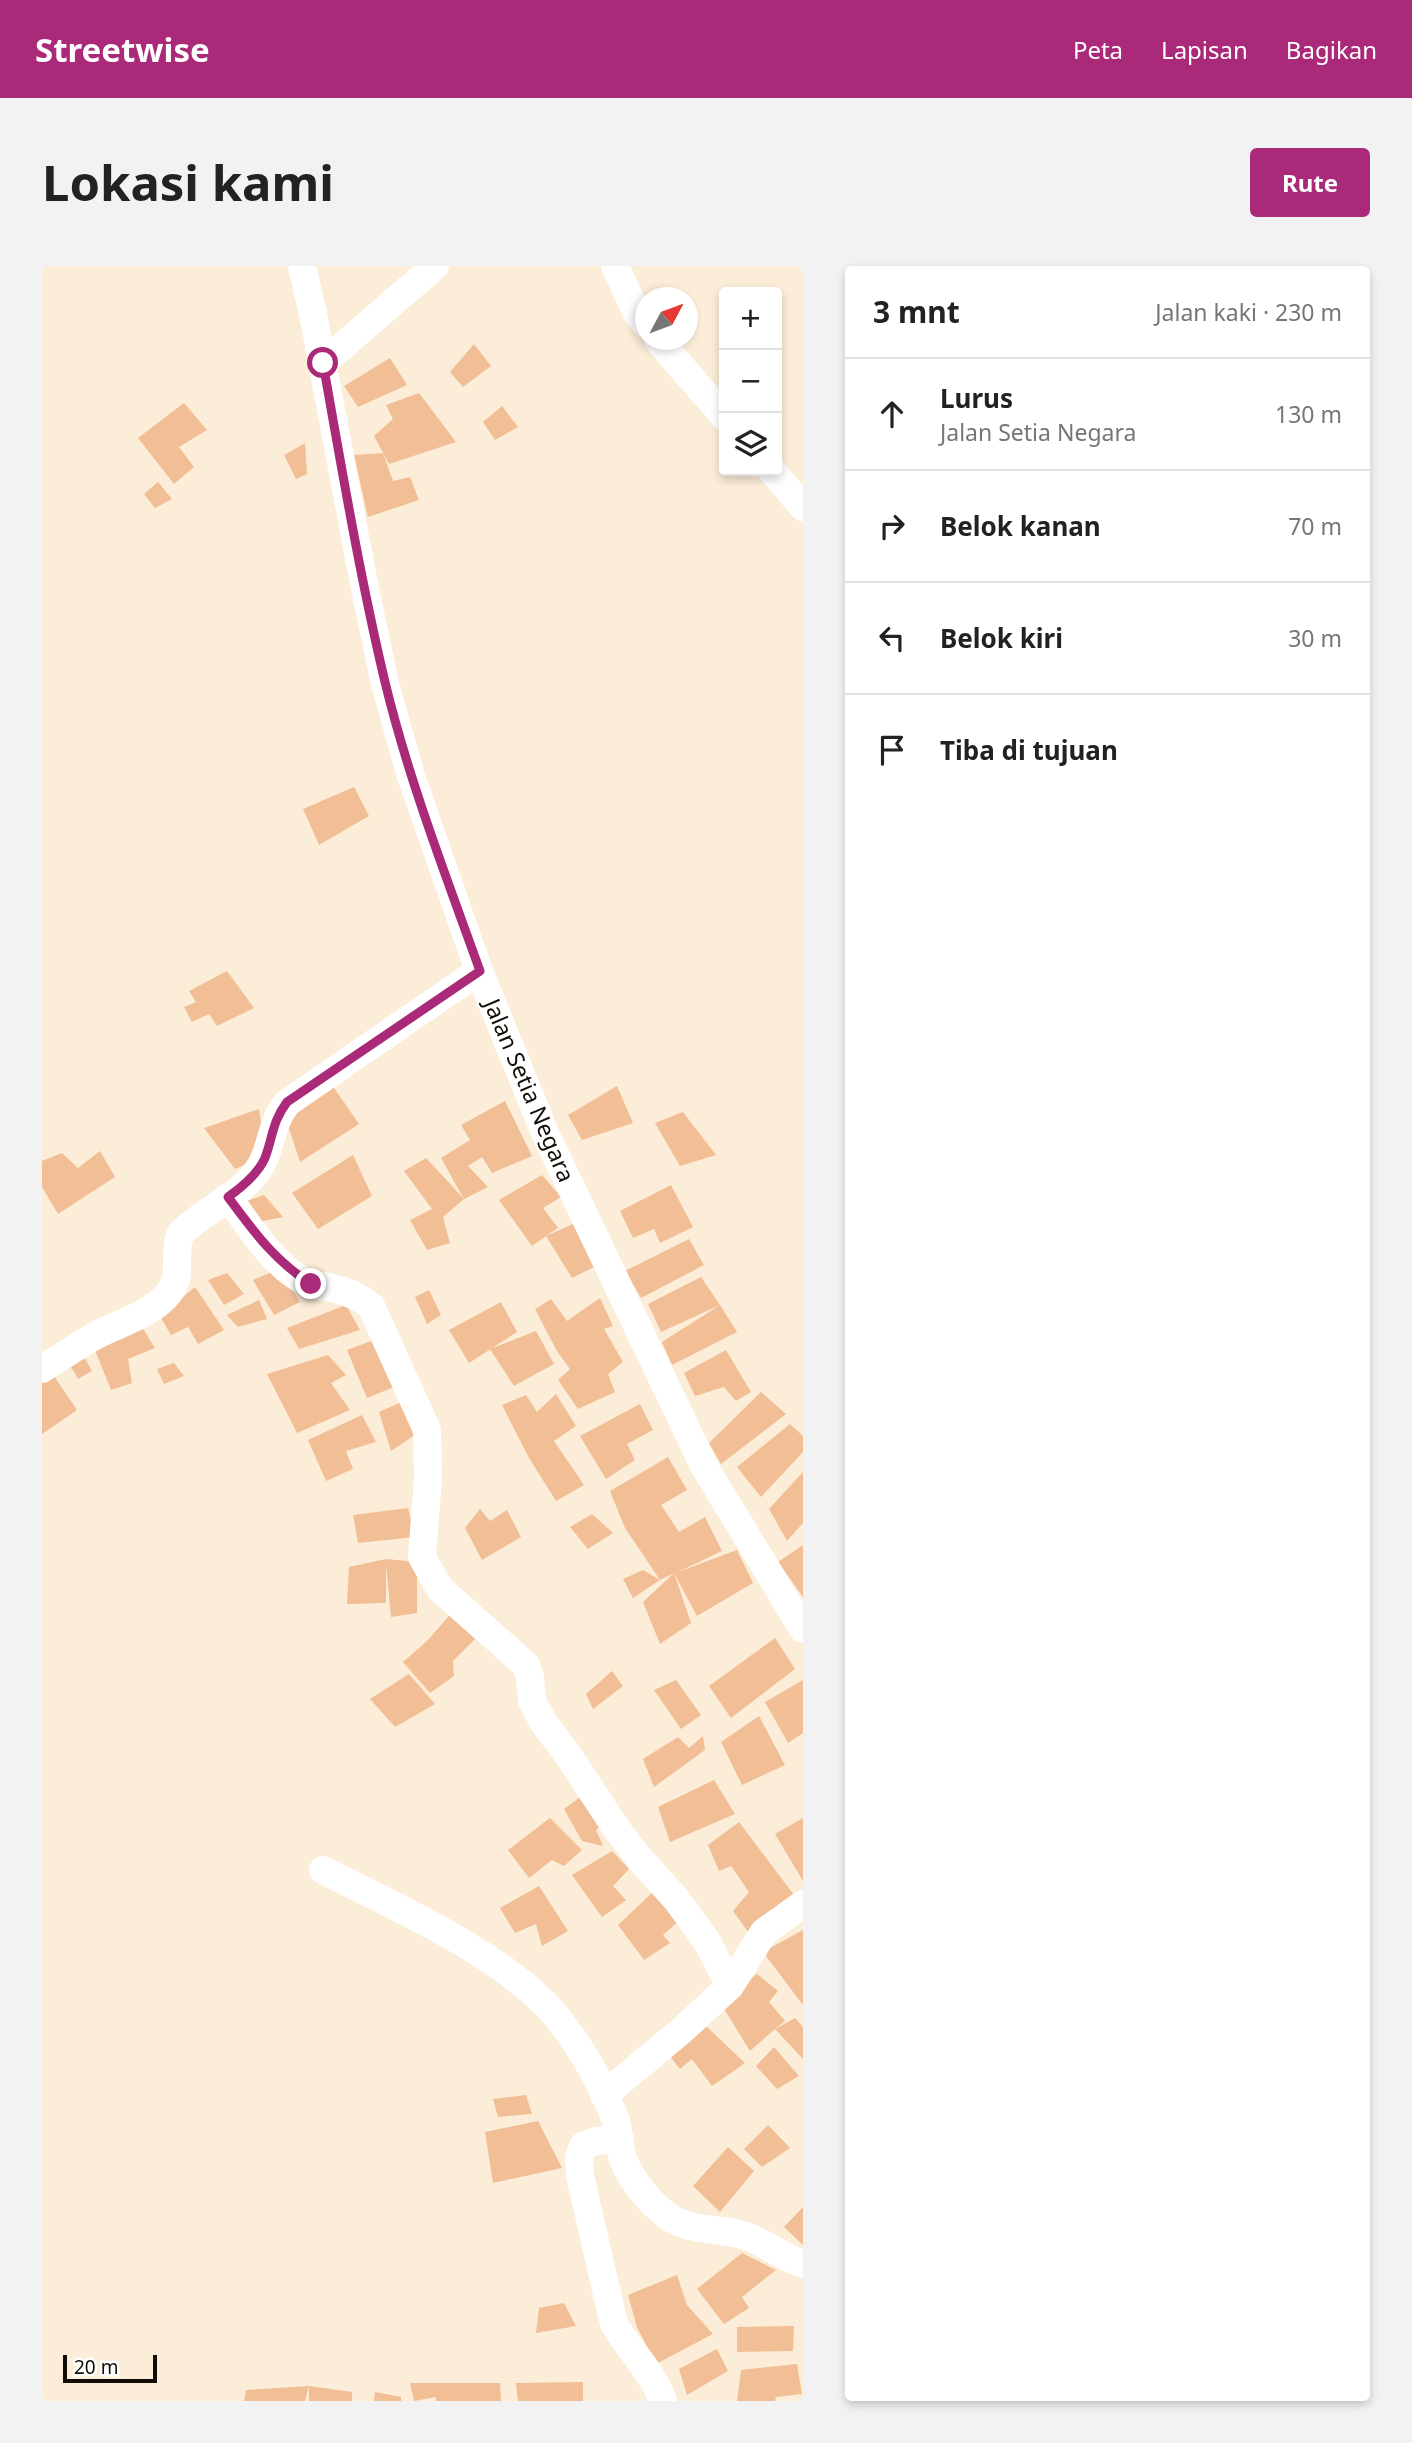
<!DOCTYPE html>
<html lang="id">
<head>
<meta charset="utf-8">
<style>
	:root { --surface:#fff; --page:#f2f2f2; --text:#222; --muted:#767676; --line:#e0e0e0; --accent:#aa2a79 }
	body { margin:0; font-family:"Noto Sans",sans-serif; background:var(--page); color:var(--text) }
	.controls { position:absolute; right:21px; top:21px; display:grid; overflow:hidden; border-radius:7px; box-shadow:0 4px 10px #0003 }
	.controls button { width:63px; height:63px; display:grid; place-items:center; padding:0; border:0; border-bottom:2px solid var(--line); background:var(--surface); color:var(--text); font:35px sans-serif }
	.compass { position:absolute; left:593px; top:21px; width:63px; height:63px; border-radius:50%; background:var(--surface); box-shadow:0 4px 10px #0003; rotate:49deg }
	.scale { position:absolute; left:21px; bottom:18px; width:94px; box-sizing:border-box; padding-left:7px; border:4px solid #110d06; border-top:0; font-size:19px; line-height:24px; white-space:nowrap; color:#110d06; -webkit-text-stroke:5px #fff; paint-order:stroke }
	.stop { position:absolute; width:21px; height:21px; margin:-16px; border:5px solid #aa2a79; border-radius:50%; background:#fff }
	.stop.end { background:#aa2a79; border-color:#fff; box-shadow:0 2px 7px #0008 }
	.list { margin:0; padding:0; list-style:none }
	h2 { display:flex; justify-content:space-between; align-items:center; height:91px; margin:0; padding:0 28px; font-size:30px }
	h2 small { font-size:23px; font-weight:400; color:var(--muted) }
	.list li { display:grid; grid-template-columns:46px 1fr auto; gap:21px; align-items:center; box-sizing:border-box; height:112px; padding:0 28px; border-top:2px solid var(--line) }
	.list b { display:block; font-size:26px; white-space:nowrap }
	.list p { margin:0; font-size:23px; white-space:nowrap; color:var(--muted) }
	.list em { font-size:23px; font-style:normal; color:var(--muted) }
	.icon { flex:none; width:38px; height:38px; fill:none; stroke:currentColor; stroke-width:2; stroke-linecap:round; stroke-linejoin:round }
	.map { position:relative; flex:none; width:761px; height:2135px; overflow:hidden; border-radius:7px }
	header { display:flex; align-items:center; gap:42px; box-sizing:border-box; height:98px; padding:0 35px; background:var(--accent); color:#fff }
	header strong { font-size:33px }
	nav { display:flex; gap:38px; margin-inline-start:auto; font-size:24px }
	.intro { display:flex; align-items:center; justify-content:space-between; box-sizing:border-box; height:168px; padding:0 42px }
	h1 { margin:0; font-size:49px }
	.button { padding:18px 32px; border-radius:7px; background:var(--accent); color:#fff; font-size:24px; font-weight:700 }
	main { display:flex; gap:42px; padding:0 42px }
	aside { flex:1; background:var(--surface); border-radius:7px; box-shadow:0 4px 10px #0003 }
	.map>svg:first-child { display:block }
	.building { fill:#f1be96 }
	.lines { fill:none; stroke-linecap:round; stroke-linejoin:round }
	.street { stroke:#fff; stroke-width:28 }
	.route { stroke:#aa2a79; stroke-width:9 }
	.labels { text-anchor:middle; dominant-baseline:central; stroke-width:5; stroke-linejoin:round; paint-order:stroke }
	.street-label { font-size:23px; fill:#110d06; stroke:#fff }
</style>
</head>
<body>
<header>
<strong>Streetwise</strong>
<nav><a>Peta</a><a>Lapisan</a><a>Bagikan</a></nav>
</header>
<div class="intro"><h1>Lokasi kami</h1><a class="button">Rute</a></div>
<main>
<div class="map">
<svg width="761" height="2135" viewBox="0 0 761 2135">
	<rect width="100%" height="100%" fill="#fbedd7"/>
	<!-- building -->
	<path class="building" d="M432,78L449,100L421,121L408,106Z
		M348,92L365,119L316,141L302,120Z
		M377,127L414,176L347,198L332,170L351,153L344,139Z
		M142,137L165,164L137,181L152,201L132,218L96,172Z
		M460,140L476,161L453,174L441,156Z
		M263,177L265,208L254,213L242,189Z
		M341,187L351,215L368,211L377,234L326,251L312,189Z
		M116,216L130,233L113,242L102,228Z
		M312,521L327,550L277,579L261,543Z
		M185,705L212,742L175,760L167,748L150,756L142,741L154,736L147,725Z
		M290,819L317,858L258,896L244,853Z
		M575,820L591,857L540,874L526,849Z
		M463,835L490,890L450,907L440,891L426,900L446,921L422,933L399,892L428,874L419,859Z
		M217,843L224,890L193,903L162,862Z
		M641,846L674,889L638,900L613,857Z
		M58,885L73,911L16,948L0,921V895L20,887L36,902Z
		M311,889L330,930L276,963L250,927Z
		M384,892L422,933L401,951L408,977L385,984L368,954L390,943L362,905Z
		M500,909L519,931L501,942L516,962L504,970L531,958L556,999L530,1012L504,970L490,980L457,934Z
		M629,919L651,961L618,977L612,963L591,972L578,945Z
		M222,929L241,951L212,957L199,937Z
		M647,973L662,999L599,1032L583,1005Z
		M237,1003L258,1036L232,1049L211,1014Z
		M185,1007L202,1028L182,1039L166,1014Z
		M659,1011L678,1039L619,1066L606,1038Z
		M153,1021L182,1064L156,1078L146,1061L129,1069L118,1050Z
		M387,1024L399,1049L385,1058L373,1031Z
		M558,1032L571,1060L562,1063L581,1096L566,1108L573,1126L536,1143L516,1114L528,1103L515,1085L493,1043L509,1033L525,1055Z
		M217,1034L225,1053L196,1061L185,1049Z
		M459,1036L475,1066L427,1097L407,1064Z
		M304,1039L318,1064L257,1083L245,1062Z
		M678,1039L695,1066L630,1099L620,1076Z
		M98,1058L113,1082L86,1093L90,1117L69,1124L53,1084Z
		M494,1065L512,1098L472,1120L448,1083Z
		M340,1071L357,1119L325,1132L305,1084Z
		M684,1084L709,1126L694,1135L682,1121L653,1130L642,1107Z
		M41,1089L50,1105L36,1113L29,1101Z
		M286,1089L304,1109L289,1117L308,1144L255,1167L225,1108Z
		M132,1097L142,1110L122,1118L115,1103Z
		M10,1107L35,1144L0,1168V1114Z
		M719,1126L744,1148L679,1198L667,1177Z
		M514,1128L534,1160L512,1175L542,1219L514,1235L487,1192L460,1139L484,1129L495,1146Z
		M369,1132L382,1163L349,1185L337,1146Z
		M598,1138L611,1164L585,1178L593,1194L564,1213L538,1170Z
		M320,1149L334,1176L304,1185L311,1203L284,1215L266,1174Z
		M748,1158L761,1170V1186L719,1231L695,1201Z
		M626,1191L645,1224L619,1239L637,1266L663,1251L680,1285L636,1306L695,1284L711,1317L655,1350L632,1307L618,1314L583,1262L568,1225Z
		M761,1206V1257L745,1275L727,1243Z
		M366,1242L373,1271L316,1277L311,1249Z
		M438,1243L448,1255L465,1244L479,1271L440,1294L423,1262Z
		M550,1248L571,1267L546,1283L528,1261Z
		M761,1279V1331L736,1296Z
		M344,1293L375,1296V1347L349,1351L344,1298V1337L305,1338L307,1301Z
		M601,1304L618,1314L591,1332L581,1313Z
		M632,1307L649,1357L618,1378L601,1336Z
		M414,1342L440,1366L411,1395L412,1410L388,1427L361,1396L385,1375Z
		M733,1372L753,1403L689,1452L667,1420Z
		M570,1405L581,1420L551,1443L544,1428Z
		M367,1408L393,1438L353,1461L328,1433Z
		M634,1414L659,1449L639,1463L612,1424Z
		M761,1414V1467L746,1477L723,1436Z
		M717,1450L743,1499L700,1519L679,1476Z
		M661,1470L663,1484L612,1521L601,1493L636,1471L647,1482Z
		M672,1514L693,1548L628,1576L616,1541Z
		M545,1526L564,1555L554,1564L561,1580L540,1575L522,1543Z
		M508,1552L540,1584L522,1600L510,1594L487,1612L466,1584Z
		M761,1552V1615L733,1568Z
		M697,1556L752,1629L707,1667L691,1645L707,1626L689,1600L677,1605L666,1579Z
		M570,1585L587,1603L571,1620L584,1634L560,1651L530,1609Z
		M497,1620L526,1665L500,1680L494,1658L473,1667L458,1642Z
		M611,1626L639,1653L621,1669L628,1677L602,1694L576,1659Z
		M761,1664V1739L721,1686Z
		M715,1708L736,1725L727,1736L743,1755L733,1763L753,1752L761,1761V1793L733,1763L708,1785L679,1738Z
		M663,1759L703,1797L670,1820L650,1793L638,1803L627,1789Z
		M732,1781L757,1810L735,1823L714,1800Z
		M484,1829L490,1848L456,1851L451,1833Z
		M496,1855L520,1902L451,1917L443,1866Z
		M726,1859L748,1882L720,1901L702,1883Z
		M686,1881L712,1905L678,1946L651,1920Z
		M761,1941V1979L742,1961Z
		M700,1987L734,2004L700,2031L707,2042L682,2058L655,2023Z
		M635,2009L645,2039L671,2068L614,2098L595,2061L586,2029Z
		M522,2037L534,2060L494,2067L497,2042Z
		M752,2060L751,2085L695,2086V2061Z
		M675,2083L686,2105L645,2129L637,2103Z
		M755,2098L760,2128L734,2131L733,2135H695L699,2104Z
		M541,2116V2135H476L474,2117Z
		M368,2117H458L459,2135H394V2131L372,2135Z
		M267,2120L263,2135H202L204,2124Z
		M267,2120L310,2126V2135H267Z
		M333,2126L359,2131V2135H332Z"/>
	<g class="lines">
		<!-- street -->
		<path class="street" d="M260,0L271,48L321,313L343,418L368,507L437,705L503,867L662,1200L761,1363
			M573,0L594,46L604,58
			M616,74L682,150
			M281,97L393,0
			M730,205L761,241
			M186,931C208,961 232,1002 268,1018C275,1020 283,1020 290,1022C304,1025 318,1031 329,1040L385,1164L386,1212L380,1291L398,1323L484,1399L488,1411L490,1435L502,1457L526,1489L576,1565L597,1592L634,1633L664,1674L688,1720
			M0,1103C17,1092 34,1081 51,1071C76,1057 118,1047 132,1019C139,1005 131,984 139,967C162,944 200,930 218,901C231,880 227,860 245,837L437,705
			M281,1604C354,1641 473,1693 521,1759C542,1786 560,1820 573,1852C578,1865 576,1881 581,1893C590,1916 608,1937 627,1951C651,1967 678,1961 704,1970C723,1977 741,1991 761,1998
			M562,1829L639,1765L688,1720L722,1666L761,1638
			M578,1872L554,1875L541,1880L537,1891L538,1910L572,2058C587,2084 611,2106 621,2135"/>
	</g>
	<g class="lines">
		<!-- route -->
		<path class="route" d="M269,1018C232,994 212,966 186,931C200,921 216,908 223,892C231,871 230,856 245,836L438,705C404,610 367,515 343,416C318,311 300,204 281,97"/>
	</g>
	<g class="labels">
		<!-- street labels -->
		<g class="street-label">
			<text transform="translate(488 824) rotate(67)">Jalan Setia Negara</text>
		</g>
	</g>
</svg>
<div class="controls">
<button>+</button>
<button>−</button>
<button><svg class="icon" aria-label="layers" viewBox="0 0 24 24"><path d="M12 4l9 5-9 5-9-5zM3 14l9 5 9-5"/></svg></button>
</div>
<svg class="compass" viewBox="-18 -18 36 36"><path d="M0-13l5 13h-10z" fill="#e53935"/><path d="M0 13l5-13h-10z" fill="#767676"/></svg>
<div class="scale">20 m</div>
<div class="stop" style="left:281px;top:97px"></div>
<div class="stop end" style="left:269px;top:1018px"></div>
</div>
<aside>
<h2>3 mnt<small>Jalan kaki · 230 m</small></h2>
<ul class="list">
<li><svg class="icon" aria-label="ahead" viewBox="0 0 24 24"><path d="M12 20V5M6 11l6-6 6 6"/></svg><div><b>Lurus</b><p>Jalan Setia Negara</p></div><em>130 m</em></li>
<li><svg class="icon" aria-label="right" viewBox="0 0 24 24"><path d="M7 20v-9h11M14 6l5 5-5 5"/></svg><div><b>Belok kanan</b></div><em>70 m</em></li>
<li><svg class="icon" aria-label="left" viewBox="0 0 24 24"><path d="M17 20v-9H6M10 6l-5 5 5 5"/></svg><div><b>Belok kiri</b></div><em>30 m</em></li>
<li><svg class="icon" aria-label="arrive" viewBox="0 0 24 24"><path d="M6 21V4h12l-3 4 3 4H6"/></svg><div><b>Tiba di tujuan</b></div></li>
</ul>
</aside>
</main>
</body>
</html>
